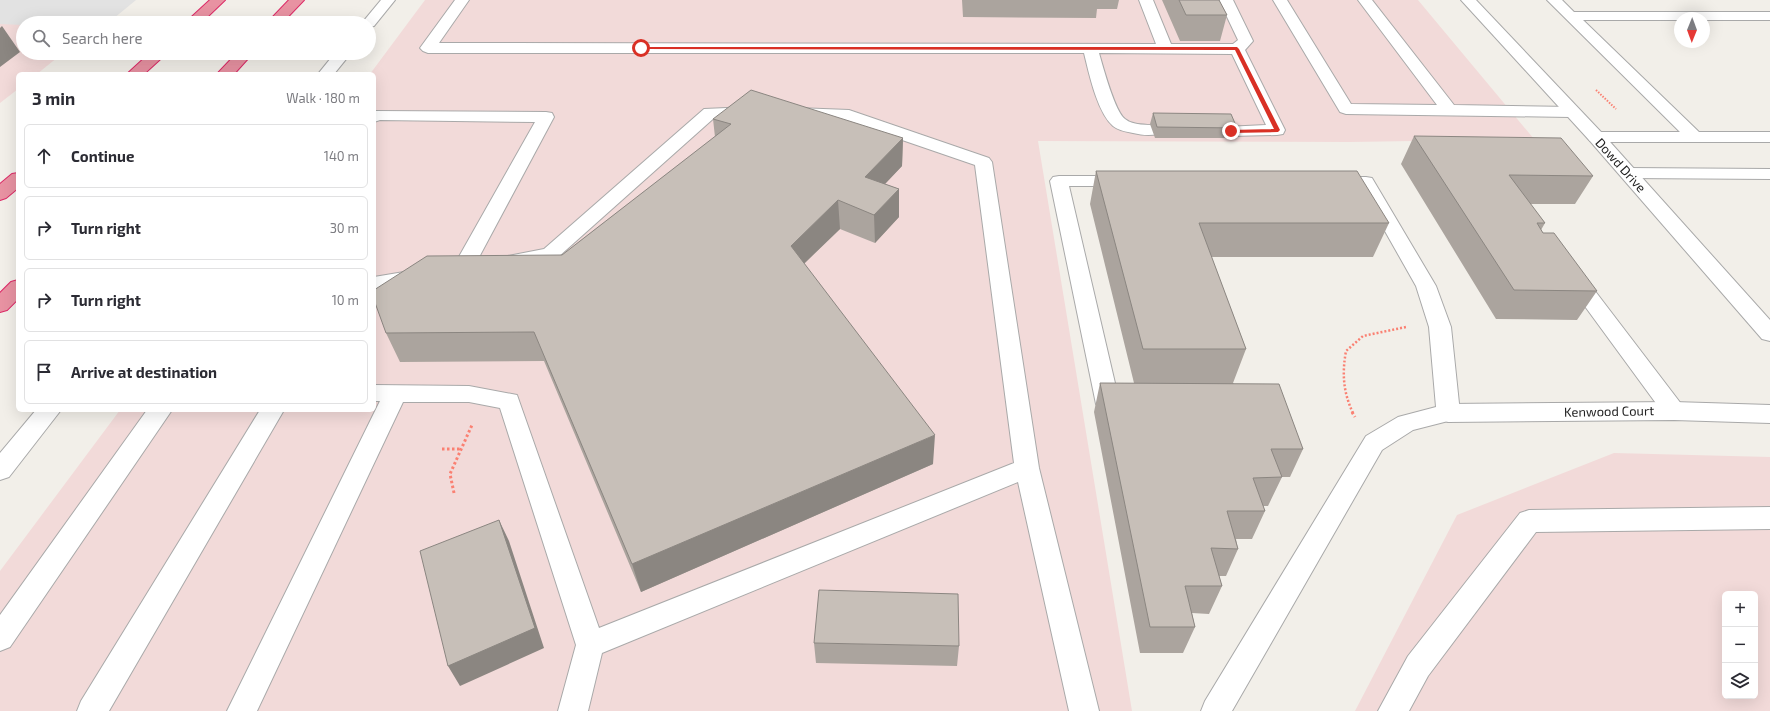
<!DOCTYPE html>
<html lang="en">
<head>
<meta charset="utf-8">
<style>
	:root { --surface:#fff; --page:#f7f7f7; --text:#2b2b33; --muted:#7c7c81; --line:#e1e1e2 }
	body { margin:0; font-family:"Exo 2",sans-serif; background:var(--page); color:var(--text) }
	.controls { position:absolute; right:12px; bottom:12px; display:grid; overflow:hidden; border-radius:6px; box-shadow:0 4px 16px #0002 }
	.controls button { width:36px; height:36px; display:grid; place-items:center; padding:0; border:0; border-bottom:1px solid var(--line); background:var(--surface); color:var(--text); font:20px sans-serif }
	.compass { position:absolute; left:1674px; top:12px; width:36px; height:36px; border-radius:50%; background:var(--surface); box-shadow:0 4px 16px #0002; rotate:181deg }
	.stop { position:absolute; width:12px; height:12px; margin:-9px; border:3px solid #d93025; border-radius:50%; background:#fff }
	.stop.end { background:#d93025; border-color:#fff; box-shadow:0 1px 4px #0008 }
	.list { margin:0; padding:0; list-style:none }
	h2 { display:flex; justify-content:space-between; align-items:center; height:52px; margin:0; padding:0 16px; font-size:17px }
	h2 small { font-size:13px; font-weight:400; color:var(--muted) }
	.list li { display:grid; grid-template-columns:26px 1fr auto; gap:12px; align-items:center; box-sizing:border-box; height:64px; margin:0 8px 8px; padding:0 8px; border:1px solid var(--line); border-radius:6px }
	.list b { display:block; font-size:15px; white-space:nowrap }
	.list em { font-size:13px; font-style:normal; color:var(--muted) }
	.icon { flex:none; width:22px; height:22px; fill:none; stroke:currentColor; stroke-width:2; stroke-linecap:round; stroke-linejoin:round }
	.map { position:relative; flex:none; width:1770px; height:711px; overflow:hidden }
	.search { position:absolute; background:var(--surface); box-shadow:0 4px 16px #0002; left:16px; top:16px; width:360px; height:44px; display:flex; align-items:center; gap:10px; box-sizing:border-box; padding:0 14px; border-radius:22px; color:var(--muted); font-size:15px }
	.panel { position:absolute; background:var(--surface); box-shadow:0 4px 16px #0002; left:16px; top:72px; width:360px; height:340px; border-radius:6px }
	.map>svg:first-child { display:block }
	.commercial { fill:#f2dad9; fill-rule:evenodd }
	.parking { fill:#e2e2e2 }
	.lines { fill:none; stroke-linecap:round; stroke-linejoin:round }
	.service-casing { stroke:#a9a9a9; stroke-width:2 }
	.minor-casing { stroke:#a9a9a9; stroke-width:2 }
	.tertiary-casing { stroke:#a9a9a9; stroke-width:2 }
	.motorway-casing { stroke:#dc2a67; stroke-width:2 }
	.path-far2 { stroke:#fa8072; stroke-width:2; stroke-dasharray:1.5 1.5; stroke-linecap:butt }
	.path-far1 { stroke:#fa8072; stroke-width:2.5; stroke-dasharray:2 2; stroke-linecap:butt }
	.path { stroke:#fa8072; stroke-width:3; stroke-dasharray:2.5 2.5; stroke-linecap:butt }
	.service { fill:#fff; fill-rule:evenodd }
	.minor { fill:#fff; fill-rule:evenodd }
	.tertiary { fill:#fff; fill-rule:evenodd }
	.motorway { fill:#e892a2; fill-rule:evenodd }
	.wall { fill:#aba49e }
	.shaded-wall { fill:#8b8681 }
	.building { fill:#c7bfb8; stroke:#8b8681 }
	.route { fill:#d93025 }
	.labels { text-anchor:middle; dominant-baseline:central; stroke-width:3; stroke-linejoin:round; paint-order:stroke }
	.street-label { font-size:13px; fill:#222; stroke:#fff }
</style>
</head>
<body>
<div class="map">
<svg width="1770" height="711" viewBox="0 0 1770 711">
	<rect width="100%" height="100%" fill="#f2efe9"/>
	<!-- commercial -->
	<path class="commercial" d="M0,0L23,23V53H63L37,74H18V89L0,103Z
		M425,0H1418L1534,139L1350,142L1038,141L1132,711H0V571L120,410H374V74H370Z
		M1614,453L1770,457V711H1355L1457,515ZM1725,594H1755V696H1725Z"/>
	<!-- parking -->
	<path class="parking" d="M0,0H136L108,23H23V25L0,24Z"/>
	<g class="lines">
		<!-- service casing -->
		<g class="service-casing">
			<path id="service" d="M455,0H469L439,43L1156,44L1139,0H1153L1171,44H1233L1238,40L1219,0H1233L1253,41L1245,50L1285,130L1283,134L1277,135L1231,136L1225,135L1223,131L1225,127L1266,125L1232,54L1099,53C1103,67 1115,112 1125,119C1133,126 1148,124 1158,126L1160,130L1158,134C1150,136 1141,135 1133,133C1127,132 1118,130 1113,126C1097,112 1089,73 1084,53H428L423,51L420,48Z
				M1273,0H1287L1351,104L1437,105L1358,0H1372L1454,105L1571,107L1577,108L1579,112L1577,116L1571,117L1346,114L1340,112Z
				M1547,0H1562L1574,12H1770V20H1704V18H1680V20H1583L1699,132H1770V142H1596L1590,141L1587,137L1590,133L1596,132H1680Z
				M750,107L756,108L758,112L756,116L714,118L557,258L510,267L503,265L500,261L503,257L544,249L704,109Z
				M797,108L849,110L989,158L992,162L1039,468L1099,711H1069L1018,482L602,653L588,711H558L576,645L500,408L469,402H403L257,711H227L380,401H374V385L469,386L517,395L599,628L1014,463L975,165L841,119L791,117L789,113L791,109Z
				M374,111L546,112L552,113L554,117L477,261L483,262L486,267L483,272L462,275L455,274L452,269L535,122L380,120L374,122Z
				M1628,168L1770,169V179L1628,178L1622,177L1619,173L1622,169Z
				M1059,176H1123L1129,177L1132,181L1129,185L1123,186H1069L1118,396L1124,398L1128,404L1124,410L1116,413L1100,410L1096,404L1050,181L1053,177Z
				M1333,177H1366L1372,178L1436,286L1451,327L1460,413L1456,419L1413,430L1382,450L1232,711H1201L1205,701L1366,436L1398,417L1436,407L1429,327L1416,286L1360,187H1333L1327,186L1324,182L1327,178Z
				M1572,268L1579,270L1682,405L1686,411L1682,417L1674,420L1666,417L1562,275L1565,270Z
				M416,270L423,272L426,277L423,282L374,291V277Z
				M147,410H172L10,647L0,651V615Z
				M260,410H284L109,711H77L81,701Z
				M1770,507V529L1536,532L1428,676L1409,711H1378L1408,656L1520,513L1529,510Z"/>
		</g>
		<!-- minor casing -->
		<g class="minor-casing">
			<path id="minor" d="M1461,0H1476L1602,133L1770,320V341L1762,339L1590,141Z
				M1674,402L1770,405V423L1674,420L1448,422L1440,419L1436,413L1440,407L1448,404Z"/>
		</g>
		<!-- tertiary casing -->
		<g class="tertiary-casing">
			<path id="tertiary" d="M381,0H395L374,26L369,27V23H362Z
				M335,53H351L334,74H318Z
				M36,410H61L9,477L0,480V453Z"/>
		</g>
		<!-- motorway casing -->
		<g class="motorway-casing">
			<path id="motorway" d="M210,0H225L201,23H185Z
				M289,0H304L282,23H267Z
				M150,53H167L144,74H127Z
				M237,53H253L234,74H217Z
				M18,173V188L6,198L0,200V184L12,174Z
				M18,280V299L7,310L0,312V293L11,282Z"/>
		</g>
		<!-- path-far2 -->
		<path class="path-far2" d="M1596,90L1616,109"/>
		<!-- path-far1 -->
		<path class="path-far1" d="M1353,413C1343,392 1342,373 1346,351L1363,336L1406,327"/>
		<!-- path -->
		<path class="path" d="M1352,412L1355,417
			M442,449H461
			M454,493L450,474L472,425"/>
		<!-- service -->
		<use href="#service" class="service"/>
		<!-- minor -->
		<use href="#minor" class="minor"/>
		<!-- tertiary -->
		<use href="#tertiary" class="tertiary"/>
		<!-- motorway -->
		<use href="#motorway" class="motorway"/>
	</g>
	<!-- wall -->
	<path class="wall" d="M962,0H1119L1117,9H1097L1096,18L963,17Z
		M1162,0H1219L1227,15L1220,41H1180Z
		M1153,113L1237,128L1234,138H1155L1150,124Z
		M713,119L903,138L902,166L885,184L899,189V217L875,243L840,229L804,264L933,464L641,592L544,361L400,362L386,333L562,255L715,137Z
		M1414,136L1593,176L1575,204H1530L1545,223L1541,230L1543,233L1597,291L1577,320L1496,319L1401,164Z
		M1096,171L1389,223L1373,257H1211L1246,349L1233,383L1303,449L1290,477H1282L1268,506H1263L1265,511L1252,539H1236L1238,549L1226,576H1219L1222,586L1209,614L1192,613L1195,627L1183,653H1140L1094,412L1100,383H1134L1090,204Z
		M814,643L959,646L957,666L816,663Z"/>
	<!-- shaded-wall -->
	<path class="shaded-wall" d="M2,26L20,52L0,67V28Z
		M903,138L902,166L865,205V177Z
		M899,189V217L875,243L874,215Z
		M838,200L840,229L793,274L791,246Z
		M935,435L933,464L641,592L632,564Z
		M499,520L509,541L544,648L460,686L448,666Z"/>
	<!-- building -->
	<path class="building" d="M1179,0H1219L1227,15H1186Z
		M751,90L903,138L865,177L899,189L874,215L838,200L791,246L935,435L632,564L534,332L386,333L374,300V290L427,256L562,255L731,124L713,119Z
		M1153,113L1231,114L1237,128L1157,127Z
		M1414,136L1561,138L1593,176L1509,175L1545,223H1537L1543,233H1554L1597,291L1514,290Z
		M1096,171H1357L1389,223H1199L1246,349H1143Z
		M1100,383L1279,384L1303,449H1271L1282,477L1253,478L1265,511H1227L1238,549L1211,548L1222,586H1185L1195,627H1150Z
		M499,520L535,628L448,666L420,551Z
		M819,590L958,594L959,646L814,643Z"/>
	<!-- route -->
	<path class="route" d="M640,47H1237L1239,49L1280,130L1278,132L1231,133L1228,131L1231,130L1274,129L1235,50L641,49Z"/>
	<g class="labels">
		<!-- street labels -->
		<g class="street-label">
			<text transform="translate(1621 165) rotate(48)">Dowd Drive</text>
			<text transform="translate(1609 411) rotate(-1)">Kenwood Court</text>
		</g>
	</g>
</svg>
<div class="controls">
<button>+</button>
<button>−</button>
<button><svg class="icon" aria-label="layers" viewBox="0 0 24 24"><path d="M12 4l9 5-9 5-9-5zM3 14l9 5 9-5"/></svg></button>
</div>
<svg class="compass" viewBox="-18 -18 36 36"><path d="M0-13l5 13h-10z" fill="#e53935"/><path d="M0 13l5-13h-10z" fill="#7c7c81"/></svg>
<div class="stop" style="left:641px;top:48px"></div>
<div class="stop end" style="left:1231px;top:131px"></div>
<div class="search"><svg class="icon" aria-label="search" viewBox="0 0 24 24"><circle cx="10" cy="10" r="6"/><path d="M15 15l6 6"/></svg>Search here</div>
<section class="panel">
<h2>3 min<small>Walk · 180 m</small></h2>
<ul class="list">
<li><svg class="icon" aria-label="ahead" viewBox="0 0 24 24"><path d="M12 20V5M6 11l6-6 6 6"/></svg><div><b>Continue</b></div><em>140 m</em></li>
<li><svg class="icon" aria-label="right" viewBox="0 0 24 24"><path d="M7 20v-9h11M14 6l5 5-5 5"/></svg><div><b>Turn right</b></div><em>30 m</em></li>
<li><svg class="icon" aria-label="right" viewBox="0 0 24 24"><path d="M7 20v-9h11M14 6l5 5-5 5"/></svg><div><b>Turn right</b></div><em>10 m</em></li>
<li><svg class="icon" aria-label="arrive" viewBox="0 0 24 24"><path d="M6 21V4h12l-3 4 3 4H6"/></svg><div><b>Arrive at destination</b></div></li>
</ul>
</section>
</div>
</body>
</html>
